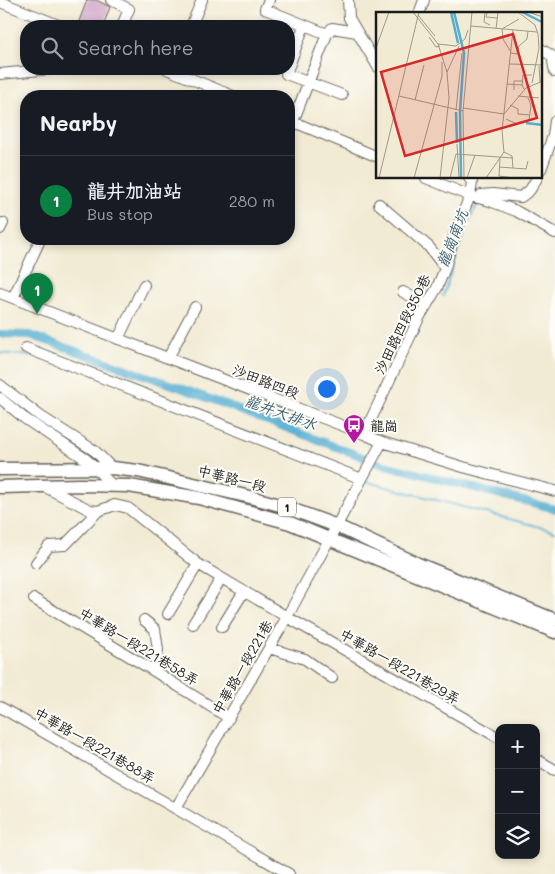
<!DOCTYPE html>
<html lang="en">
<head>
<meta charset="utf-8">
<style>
	:root { --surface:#171b24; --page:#20242c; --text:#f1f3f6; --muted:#9ea1a6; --line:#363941; --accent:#0b8043 }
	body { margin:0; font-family:Mali,"LXGW WenKai TC",sans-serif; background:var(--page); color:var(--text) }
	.controls { position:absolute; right:15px; bottom:15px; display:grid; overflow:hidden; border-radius:10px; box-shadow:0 2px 8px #0003 }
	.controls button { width:45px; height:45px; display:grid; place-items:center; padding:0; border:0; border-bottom:1px solid var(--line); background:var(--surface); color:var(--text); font:25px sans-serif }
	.you { position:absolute; left:326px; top:388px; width:18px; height:18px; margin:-12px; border:4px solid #fff; border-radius:50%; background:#1a73e8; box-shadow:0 0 0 8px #1a73e833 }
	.badge { display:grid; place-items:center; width:32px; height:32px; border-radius:50%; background:var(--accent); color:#fff; font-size:16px; font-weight:700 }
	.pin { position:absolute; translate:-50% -41px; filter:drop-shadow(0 1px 2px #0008) }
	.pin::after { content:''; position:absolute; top:26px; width:18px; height:15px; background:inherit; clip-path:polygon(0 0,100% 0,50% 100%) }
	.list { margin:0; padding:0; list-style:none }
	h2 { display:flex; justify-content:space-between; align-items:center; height:65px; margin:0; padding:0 20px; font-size:21px }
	h2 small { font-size:16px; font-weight:400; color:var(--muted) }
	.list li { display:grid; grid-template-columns:32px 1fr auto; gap:15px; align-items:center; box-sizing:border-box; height:90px; padding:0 20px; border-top:1px solid var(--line) }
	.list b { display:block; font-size:19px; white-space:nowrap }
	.list p { margin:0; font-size:16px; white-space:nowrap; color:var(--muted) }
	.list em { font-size:16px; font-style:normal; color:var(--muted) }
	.icon { flex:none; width:28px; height:28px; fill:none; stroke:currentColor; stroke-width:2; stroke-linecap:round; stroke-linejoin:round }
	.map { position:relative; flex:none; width:555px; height:874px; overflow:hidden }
	.search { position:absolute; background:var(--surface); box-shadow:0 2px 8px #0003; left:20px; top:20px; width:275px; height:55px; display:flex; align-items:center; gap:12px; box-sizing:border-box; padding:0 18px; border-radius:20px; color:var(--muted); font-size:19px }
	.panel { position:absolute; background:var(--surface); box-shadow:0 2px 8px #0003; left:20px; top:90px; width:275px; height:155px; border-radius:20px }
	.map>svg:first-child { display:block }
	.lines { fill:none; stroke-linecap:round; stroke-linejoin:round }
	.stream { stroke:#54aed1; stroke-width:2 }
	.canal { stroke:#54aed1; stroke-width:8 }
	.building { fill:#d3a8ca }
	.minor-casing { stroke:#67645c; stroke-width:12 }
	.major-casing { stroke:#67645c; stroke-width:15 }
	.minor { stroke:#fff; stroke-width:10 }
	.major { stroke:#fff; stroke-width:12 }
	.labels { text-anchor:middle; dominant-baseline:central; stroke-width:4; stroke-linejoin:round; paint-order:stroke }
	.shield { fill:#fdfcf7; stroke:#605f5e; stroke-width:1 }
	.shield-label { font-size:12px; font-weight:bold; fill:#1c1c1c }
	.street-label { font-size:14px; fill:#1c1c1c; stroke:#fdfcf7 }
	.poi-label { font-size:14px; fill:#1c1c1c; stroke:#fdfcf7; text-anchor:start }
	.water-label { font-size:15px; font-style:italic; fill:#355e6d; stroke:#fdfcf7 }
	.inset-river { fill:none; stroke:#54aed1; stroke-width:2.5 }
	.inset-road { fill:none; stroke:#9c988a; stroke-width:1 }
	.view { fill:#d62828; fill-opacity:0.15; stroke:#d62828; stroke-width:2.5 }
	.inset-edge { fill:none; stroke:#1c1c1c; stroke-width:2.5 }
</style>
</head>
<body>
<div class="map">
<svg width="555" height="874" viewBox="0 0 555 874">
	<rect width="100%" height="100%" fill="#fdfcf7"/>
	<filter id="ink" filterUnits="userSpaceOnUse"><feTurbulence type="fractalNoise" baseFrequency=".02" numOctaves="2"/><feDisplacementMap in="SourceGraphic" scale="10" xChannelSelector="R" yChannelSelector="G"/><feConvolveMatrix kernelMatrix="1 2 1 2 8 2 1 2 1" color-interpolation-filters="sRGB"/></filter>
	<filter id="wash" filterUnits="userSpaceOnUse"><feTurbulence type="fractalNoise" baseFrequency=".0096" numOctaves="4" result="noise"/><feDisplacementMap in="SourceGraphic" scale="20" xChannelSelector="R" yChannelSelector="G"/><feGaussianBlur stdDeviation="1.12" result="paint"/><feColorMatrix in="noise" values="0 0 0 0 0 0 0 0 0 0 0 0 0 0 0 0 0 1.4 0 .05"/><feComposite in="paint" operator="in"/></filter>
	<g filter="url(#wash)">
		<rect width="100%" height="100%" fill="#f2ebd4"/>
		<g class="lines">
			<!-- stream -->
			<path class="stream" d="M443,296L466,226L479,202
				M0,353L33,356
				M364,481L555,531"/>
			<!-- canal -->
			<path class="canal" d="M0,334L30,335L181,388L381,464L555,509"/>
		</g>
		<g id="blocks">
			<!-- building -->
			<path class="building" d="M87,0H96L110,7L103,26H85L78,24Z"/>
		</g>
	</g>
	<g filter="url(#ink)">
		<use href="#blocks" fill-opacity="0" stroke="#67645c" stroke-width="1"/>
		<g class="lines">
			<!-- minor casing -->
			<g class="minor-casing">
				<path id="minor" d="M111,0L129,9L122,26
					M269,0L265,9L327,34
					M348,0L349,18L378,67
					M0,2L61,26
					M419,14L424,0
					M191,26L202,0
					M541,49L552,56L555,72
					M289,66L304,26
					M167,69L233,96
					M288,69L286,74L342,95
					M0,74L51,69
					M289,120L378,157
					M293,122L327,34L332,28L357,32
					M541,169L553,136L555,121
					M426,178L470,196L490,201L516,211L555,233
					M481,195L493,194L521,197L530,190L537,178
					M379,204L429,247L445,268
					M0,229L3,223
					M403,292L427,305
					M0,293L364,434L382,442L463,467L555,491
					M13,298L40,240
					M118,339L144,285
					M26,348L362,479
					M168,358L195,307
					M0,385L40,416L95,451L112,468
					M0,398L24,418L87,460L112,485
					M364,434L419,318L437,288L445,268L455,232L470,196L472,182L469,178
					M45,487L90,510L98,511
					M36,563L49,546L65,545L98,511L115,505L128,508L198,564L287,617L499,738
					M34,599L154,671L229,718
					M168,614L198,564
					M144,620L155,629L158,650L154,671
					M193,624L221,579
					M222,627L244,591
					M269,648L305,659L332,678
					M0,707L289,874
					M536,759L555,770
					M176,808L287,617L382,442"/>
			</g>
			<!-- major casing -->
			<g class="major-casing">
				<path id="major" d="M0,469L112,468L138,471L250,497L280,505L337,526L418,564L555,620
					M0,487L79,485L129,486L199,498L290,523L555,632"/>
			</g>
			<!-- minor -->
			<use href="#minor" class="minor"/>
			<!-- major -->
			<use href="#major" class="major"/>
		</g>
	</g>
	<!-- icons -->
	<defs>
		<g id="bus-pin" transform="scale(1.125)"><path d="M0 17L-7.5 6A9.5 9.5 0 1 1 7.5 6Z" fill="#b5179e" stroke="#fdfcf7"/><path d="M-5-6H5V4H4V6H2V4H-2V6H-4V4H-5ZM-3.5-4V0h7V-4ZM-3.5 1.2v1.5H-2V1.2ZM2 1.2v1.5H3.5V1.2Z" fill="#fff"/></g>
	</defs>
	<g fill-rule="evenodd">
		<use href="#bus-pin" x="354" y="425"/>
	</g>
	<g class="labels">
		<!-- shield labels -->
		<rect class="shield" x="278" y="497.5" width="18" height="19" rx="4"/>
		<g class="shield-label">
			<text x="287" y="507">1</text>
		</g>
		<!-- street labels -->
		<g class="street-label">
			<text transform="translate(402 324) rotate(-64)">沙田路四段350巷</text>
			<text transform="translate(266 381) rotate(21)">沙田路四段</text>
			<text transform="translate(232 478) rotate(14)">中華路一段</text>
			<text transform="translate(139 646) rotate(31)">中華路一段221巷58弄</text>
			<text transform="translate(400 666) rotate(30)">中華路一段221巷29弄</text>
			<text transform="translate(242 667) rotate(-60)">中華路一段221巷</text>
			<text transform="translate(95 745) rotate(30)">中華路一段221巷88弄</text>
		</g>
		<!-- poi labels -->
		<g class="poi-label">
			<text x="370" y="425">龍崗</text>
		</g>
		<!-- water labels -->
		<g class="water-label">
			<text transform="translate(452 238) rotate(-69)">龍崗南坑</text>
			<text transform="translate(281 412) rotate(20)">龍井大排水</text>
		</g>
	</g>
	<!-- overview -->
	<g transform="translate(376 12)">
		<rect width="166" height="166" fill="#f2ebd4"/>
		<path class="inset-river" d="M75,0L82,31M78,0L88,41L84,100L85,166M146,0L166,10M80,100L81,131M150,111L167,113"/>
		<path class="inset-road" d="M37,0L62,32L71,60L73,86L64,166M109,0L108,10L114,13M142,0L159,13L162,22L163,36L156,71M152,0L167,5M111,1L110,5L121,6M42,3L59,24M95,14L161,20M120,17L122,0M53,25L60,35L64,34M62,32L80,34L89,27L92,18M0,36L13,0M135,40L127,27L126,17L143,7M135,41L141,42L143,34L151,27L152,19M134,52L167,53M163,54L164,70M71,60L83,34M131,72L146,73L148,77M146,73L147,63H156M138,78V69H147M23,84L87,99M142,84L163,86M39,88L48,53M134,93L142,97V102L154,103M87,96L128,102M80,98L86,41M128,102L150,76L167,69M130,107L141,112L153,108L155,93L152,86M81,132L83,166M128,140L136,144L137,156M124,146L123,164L138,166M123,155L150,157L152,149M3,166L43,0M38,166L66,64V50M74,166L80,142L137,146M88,166L87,99L96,0M91,166L99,143M110,166L128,140L126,119L137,18"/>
		<path class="view" d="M137,22L161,106L29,144L5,60Z"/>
		<rect width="166" height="166" class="inset-edge"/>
	</g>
</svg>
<div class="controls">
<button>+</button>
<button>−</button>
<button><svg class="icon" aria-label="layers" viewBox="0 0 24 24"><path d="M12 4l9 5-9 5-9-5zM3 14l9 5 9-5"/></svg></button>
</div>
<div class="you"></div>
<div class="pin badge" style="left:37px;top:314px">1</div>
<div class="search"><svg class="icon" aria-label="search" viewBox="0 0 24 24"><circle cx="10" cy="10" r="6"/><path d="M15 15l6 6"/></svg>Search here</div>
<section class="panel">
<h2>Nearby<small></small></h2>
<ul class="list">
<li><span class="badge">1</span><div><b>龍井加油站</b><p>Bus stop</p></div><em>280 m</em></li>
</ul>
</section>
</div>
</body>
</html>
